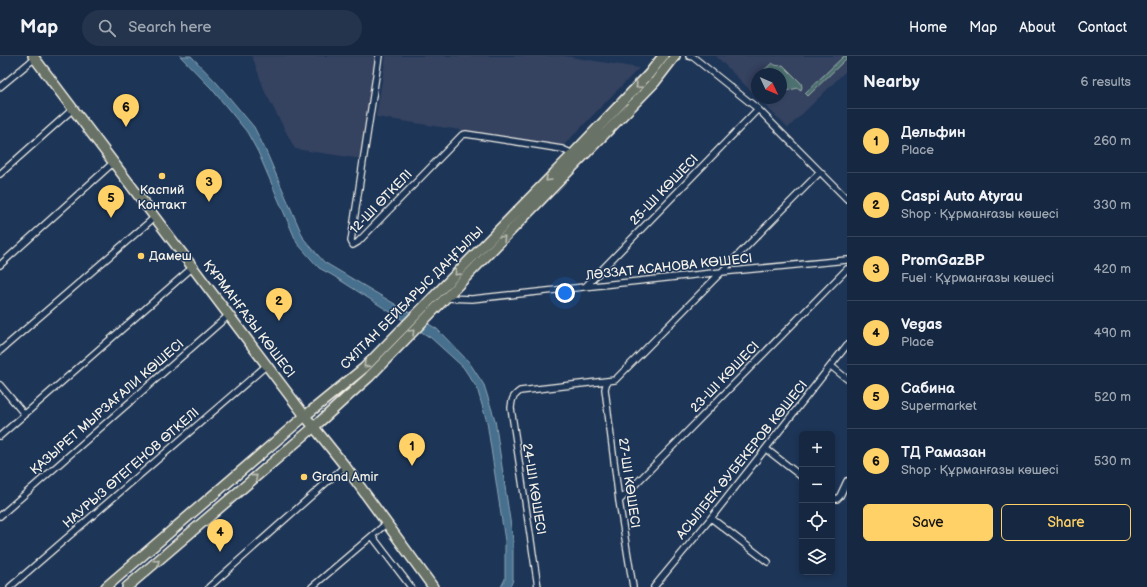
<!DOCTYPE html>
<html lang="en">
<head>
<meta charset="utf-8">
<style>
	:root { --surface:#162841; --page:#23344c; --text:#f1f3f6; --muted:#9ea6b1; --line:#35445a; --accent:#ffd166 }
	body { margin:0; font-family:"Balsamiq Sans",sans-serif; background:var(--page); color:var(--text) }
	.controls { position:absolute; right:12px; bottom:12px; display:grid; overflow:hidden; border-radius:6px; box-shadow:0 2px 6px #0003 }
	.controls button { width:36px; height:36px; display:grid; place-items:center; padding:0; border:0; border-bottom:1px solid var(--line); background:var(--surface); color:var(--text); font:20px sans-serif }
	.compass { position:absolute; left:751px; top:12px; width:36px; height:36px; border-radius:50%; background:var(--surface); box-shadow:0 2px 6px #0003; rotate:134deg }
	.you { position:absolute; left:565px; top:237px; width:14px; height:14px; margin:-10px; border:3px solid #fff; border-radius:50%; background:#1a73e8; box-shadow:0 0 0 6px #1a73e833 }
	.badge { display:grid; place-items:center; width:26px; height:26px; border-radius:50%; background:var(--accent); color:#111; font-size:13px; font-weight:700 }
	.pin { position:absolute; translate:-50% -33px; filter:drop-shadow(0 1px 2px #0008) }
	.pin::after { content:''; position:absolute; top:21px; width:14px; height:12px; background:inherit; clip-path:polygon(0 0,100% 0,50% 100%) }
	.list { margin:0; padding:0; list-style:none }
	h2 { display:flex; justify-content:space-between; align-items:center; height:52px; margin:0; padding:0 16px; font-size:17px }
	h2 small { font-size:13px; font-weight:400; color:var(--muted) }
	.list li { display:grid; grid-template-columns:26px 1fr auto; gap:12px; align-items:center; box-sizing:border-box; height:64px; padding:0 16px; border-top:1px solid var(--line) }
	.list b { display:block; font-size:15px; white-space:nowrap }
	.list p { margin:0; font-size:13px; white-space:nowrap; color:var(--muted) }
	.list em { font-size:13px; font-style:normal; color:var(--muted) }
	.actions { display:flex; gap:8px; padding:12px 16px }
	.actions a { flex:1; padding:9px 0; border:1px solid var(--accent); border-radius:6px; text-align:center; font-size:14px; color:var(--accent) }
	.actions .main { background:var(--accent); color:#111 }
	.icon { flex:none; width:22px; height:22px; fill:none; stroke:currentColor; stroke-width:2; stroke-linecap:round; stroke-linejoin:round }
	.map { position:relative; flex:none; width:847px; height:531px; overflow:hidden }
	header { display:flex; align-items:center; gap:24px; box-sizing:border-box; height:56px; padding:0 20px; background:var(--surface); border-bottom:1px solid var(--line) }
	header strong { font-size:19px }
	nav { display:flex; gap:22px; margin-inline-start:auto; font-size:14px }
	.search { width:280px; height:36px; background:var(--page); display:flex; align-items:center; gap:10px; box-sizing:border-box; padding:0 14px; border-radius:22px; color:var(--muted); font-size:15px }
	main { display:flex }
	aside { flex:1; background:var(--surface) }
	.map>svg:first-child { display:block }
	.built { fill:#344361 }
	.green { fill:#4e6f70; stroke:#a1b0ac }
	.water { fill:#466f8e; stroke:#8ca3b2 }
	.lines { fill:none; stroke-linecap:round; stroke-linejoin:round }
	.minor-casing { stroke:#f4f1e8; stroke-width:8 }
	.primary-casing { stroke:#f4f1e8; stroke-width:12 }
	.minor { stroke:#1d3557; stroke-width:5.5 }
	.primary { stroke:#697266; stroke-width:9 }
	.oneway { stroke:#bcbeb4 }
	.poi-dot { fill:#ffd166; stroke:#1d3557; stroke-width:1.5 }
	.labels { text-anchor:middle; dominant-baseline:central; stroke-width:3; stroke-linejoin:round; paint-order:stroke }
	.poi-label { font-size:13px; fill:#f4f1e8; stroke:#1d3557; text-anchor:start }
	.street-label { font-size:13px; fill:#f4f1e8; stroke:#1d3557 }
</style>
</head>
<body>
<header>
<strong>Map</strong>
<div class="search"><svg class="icon" aria-label="search" viewBox="0 0 24 24"><circle cx="10" cy="10" r="6"/><path d="M15 15l6 6"/></svg>Search here</div>
<nav><a>Home</a><a>Map</a><a>About</a><a>Contact</a></nav>
</header>
<main>
<div class="map">
<svg width="847" height="531" viewBox="0 0 847 531">
	<rect width="100%" height="100%" fill="#1d3557"/>
	<filter id="ink" filterUnits="userSpaceOnUse"><feTurbulence type="fractalNoise" baseFrequency=".025" numOctaves="2"/><feDisplacementMap in="SourceGraphic" scale="8" xChannelSelector="R" yChannelSelector="G"/><feConvolveMatrix kernelMatrix="1 2 1 2 8 2 1 2 1" color-interpolation-filters="sRGB"/></filter>
	<g filter="url(#ink)">
		<!-- built -->
		<path class="built" d="M252,0H376L362,103L295,93L265,36Z
			M386,0H564L639,12L563,90L376,61Z
			M716,0H847V14L788,72L758,42H781V18H757V41Z"/>
		<!-- green -->
		<path class="green" d="M844,0H847V2L808,40L805,37Z
			M772,7C776,10 778,10 783,9L801,27L802,31L801,34L798,32L781,36V18H760Z"/>
		<!-- water -->
		<path class="water" d="M180,0H191L217,27L254,71L265,93L304,183L324,206L437,273L469,306L484,329L495,364L513,484V524L510,531H501L505,523V485L487,366L477,332L463,311L431,282L332,219L319,212L297,187L258,96L247,76L211,32Z"/>
		<g class="lines">
			<!-- minor casing -->
			<g class="minor-casing">
				<path id="minor" d="M379,0L351,185L353,189L358,186L462,79L466,78L562,93L573,98
					M689,0L693,1L758,53L847,143
					M0,31L35,2
					M0,118L73,53
					M0,209L114,106
					M586,230L758,53
					M445,242L472,243L722,216L847,204
					M0,295L155,161
					M831,310L847,323
					M607,325L605,333L619,445L633,531
					M0,329L25,359
					M0,380L193,211
					M766,393L802,421
					M832,443H837L840,440L847,425
					M619,445L847,213
					M0,460L229,259
					M711,462L768,506
					M372,480L411,531
					M10,531L267,309
					M209,531L345,410
					M312,531L387,467
					M538,531L511,352C512,343 512,341 520,335L615,324L820,116
					M654,531L711,462L847,289"/>
			</g>
			<!-- primary casing -->
			<g class="primary-casing">
				<path id="primary" d="M33,0L305,360L345,410L433,531
					M106,531L305,360L364,312L573,98L649,18L663,0
					M127,531L314,371L369,321L655,26L675,0"/>
			</g>
			<!-- minor -->
			<use href="#minor" class="minor"/>
			<!-- primary -->
			<use href="#primary" class="primary"/>
		</g>
		<!-- one-way arrows -->
		<defs><path id="oneway-chevron" d="M-2-3.5L2.5 0L-2 3.5" fill="none" stroke-width="1.6" stroke-linecap="round" stroke-linejoin="round"/></defs>
		<g class="oneway">
			<use href="#oneway-chevron" transform="translate(638 30) rotate(134)"/>
			<use href="#oneway-chevron" transform="translate(548 123) rotate(134)"/>
			<use href="#oneway-chevron" transform="translate(503 182) rotate(-46)"/>
			<use href="#oneway-chevron" transform="translate(457 217) rotate(134)"/>
			<use href="#oneway-chevron" transform="translate(412 276) rotate(-45)"/>
			<use href="#oneway-chevron" transform="translate(366 309) rotate(136)"/>
			<use href="#oneway-chevron" transform="translate(255 421) rotate(-41)"/>
			<use href="#oneway-chevron" transform="translate(157 506) rotate(-41)"/>
		</g>
	</g>
	<!-- markers -->
	<g class="poi-dot">
		<circle cx="162" cy="120" r="4"/>
		<circle cx="141" cy="200" r="4"/>
		<circle cx="304" cy="421" r="4"/>
	</g>
	<g class="labels">
		<!-- poi labels -->
		<g class="poi-label">
			<text x="162" y="134" text-anchor="middle">Каспий<tspan x="162" dy="15">Контакт</tspan></text>
			<text x="149" y="200">Дамеш</text>
			<text x="312" y="421">Grand Amir</text>
		</g>
		<!-- street labels -->
		<g class="street-label">
			<text transform="translate(664 134) rotate(-46)">25-ШІ КӨШЕСІ</text>
			<text transform="translate(381 146) rotate(-46)">12-ШІ ӨТКЕЛІ</text>
			<text transform="translate(669 211) rotate(-6)">ЛӘЗЗАТ АСАНОВА КӨШЕСІ</text>
			<text transform="translate(412 242) rotate(-45)">СҰЛТАН БЕЙБАРЫС ДАҢҒЫЛЫ</text>
			<text transform="translate(249 263) rotate(53)">ҚҰРМАНҒАЗЫ КӨШЕСІ</text>
			<text transform="translate(725 321) rotate(-46)">23-ШІ КӨШЕСІ</text>
			<text transform="translate(107 351) rotate(-41)">ҚАЗЫРЕТ МЫРЗАҒАЛИ КӨШЕСІ</text>
			<text transform="translate(742 404) rotate(-51)">АСЫЛБЕК ӘУБЕКЕРОВ КӨШЕСІ</text>
			<text transform="translate(131 412) rotate(-41)">НАУРЫЗ ӨТЕГЕНОВ ӨТКЕЛІ</text>
			<text transform="translate(629 427) rotate(82)">27-ШІ КӨШЕСІ</text>
			<text transform="translate(534 433) rotate(81)">24-ШІ КӨШЕСІ</text>
		</g>
	</g>
</svg>
<div class="controls">
<button>+</button>
<button>−</button>
<button><svg class="icon" aria-label="locate" viewBox="0 0 24 24"><circle cx="12" cy="12" r="6"/><path d="M12 2v4M12 18v4M2 12h4M18 12h4"/></svg></button>
<button><svg class="icon" aria-label="layers" viewBox="0 0 24 24"><path d="M12 4l9 5-9 5-9-5zM3 14l9 5 9-5"/></svg></button>
</div>
<svg class="compass" viewBox="-18 -18 36 36"><path d="M0-13l5 13h-10z" fill="#e53935"/><path d="M0 13l5-13h-10z" fill="#9ea6b1"/></svg>
<div class="you"></div>
<div class="pin badge" style="left:412px;top:410px">1</div>
<div class="pin badge" style="left:279px;top:265px">2</div>
<div class="pin badge" style="left:209px;top:146px">3</div>
<div class="pin badge" style="left:220px;top:496px">4</div>
<div class="pin badge" style="left:111px;top:162px">5</div>
<div class="pin badge" style="left:126px;top:71px">6</div>
</div>
<aside>
<h2>Nearby<small>6 results</small></h2>
<ul class="list">
<li><span class="badge">1</span><div><b>Дельфин</b><p>Place</p></div><em>260 m</em></li>
<li><span class="badge">2</span><div><b>Caspi Auto Atyrau</b><p>Shop · Құрманғазы көшесі</p></div><em>330 m</em></li>
<li><span class="badge">3</span><div><b>PromGazBP</b><p>Fuel · Құрманғазы көшесі</p></div><em>420 m</em></li>
<li><span class="badge">4</span><div><b>Vegas</b><p>Place</p></div><em>490 m</em></li>
<li><span class="badge">5</span><div><b>Сабина</b><p>Supermarket</p></div><em>520 m</em></li>
<li><span class="badge">6</span><div><b>ТД Рамазан</b><p>Shop · Құрманғазы көшесі</p></div><em>530 m</em></li>
</ul>
<div class="actions"><a class="main">Save</a><a>Share</a></div>
</aside>
</main>
</body>
</html>
